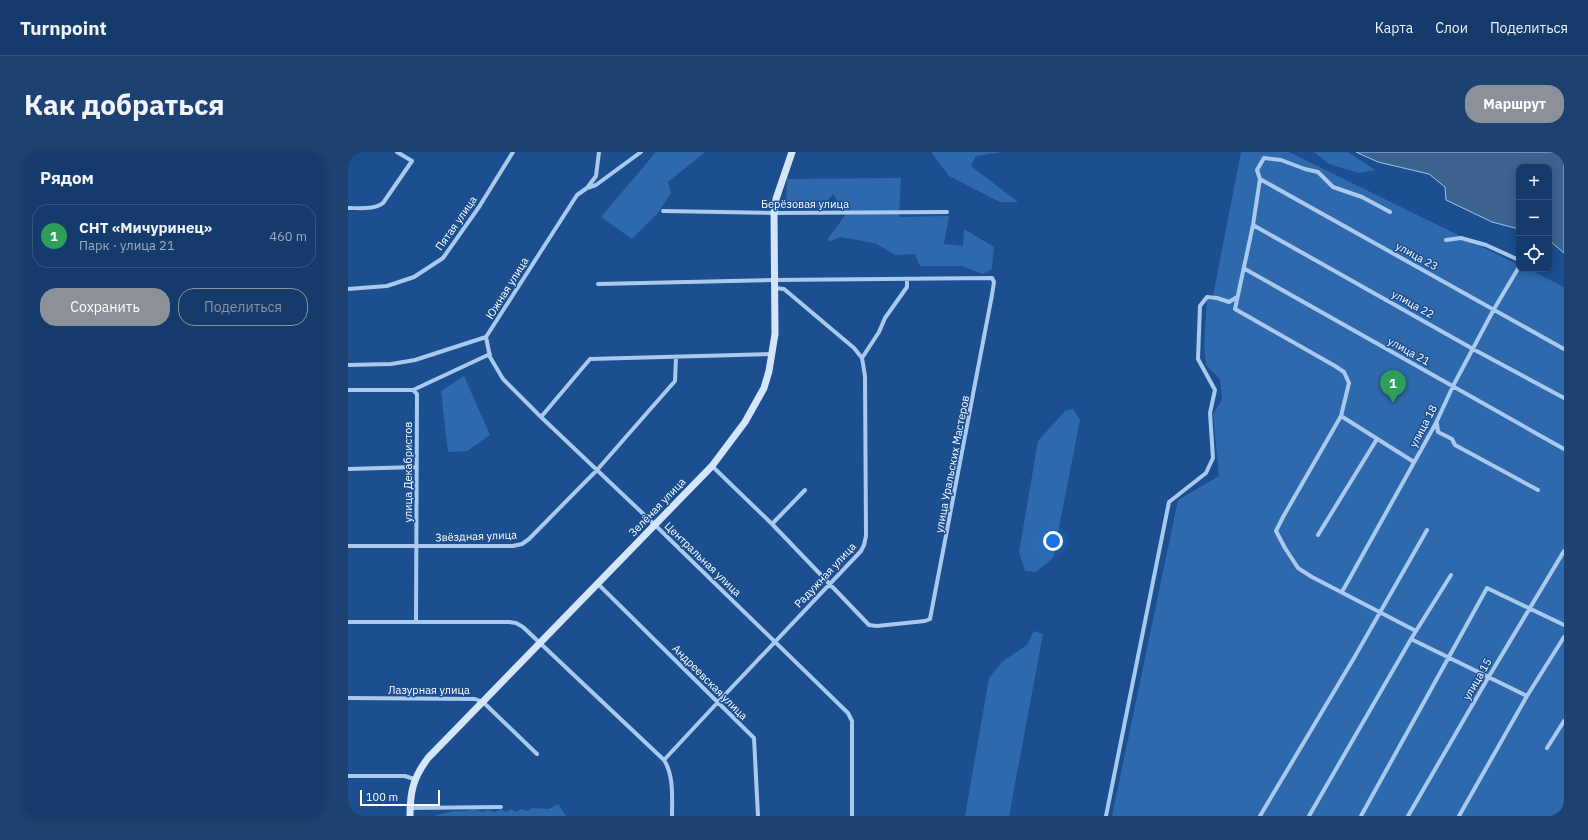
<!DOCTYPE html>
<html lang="ru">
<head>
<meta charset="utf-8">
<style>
	:root { --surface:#143b6b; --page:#1d4271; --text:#f1f3f6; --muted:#9dadc1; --line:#33557e; --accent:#8c9099 }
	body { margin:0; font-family:"IBM Plex Sans",sans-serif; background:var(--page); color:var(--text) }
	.controls { position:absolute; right:12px; top:12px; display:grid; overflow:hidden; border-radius:8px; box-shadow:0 2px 10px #0003 }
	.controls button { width:36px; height:36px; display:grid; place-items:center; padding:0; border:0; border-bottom:1px solid var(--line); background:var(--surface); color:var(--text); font:20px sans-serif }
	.scale { position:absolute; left:12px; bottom:10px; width:80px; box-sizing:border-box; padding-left:4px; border:2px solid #fff; border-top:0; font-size:11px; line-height:14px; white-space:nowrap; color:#fff; -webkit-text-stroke:3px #1b4f8f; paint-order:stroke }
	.you { position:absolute; left:705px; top:389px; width:14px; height:14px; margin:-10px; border:3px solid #fff; border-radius:50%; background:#1a73e8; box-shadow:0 0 0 6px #1a73e833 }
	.badge { display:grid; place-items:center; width:26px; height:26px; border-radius:50%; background:var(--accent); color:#fff; font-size:13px; font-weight:700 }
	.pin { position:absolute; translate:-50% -33px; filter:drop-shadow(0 1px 2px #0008) }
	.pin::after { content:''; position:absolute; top:21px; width:14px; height:12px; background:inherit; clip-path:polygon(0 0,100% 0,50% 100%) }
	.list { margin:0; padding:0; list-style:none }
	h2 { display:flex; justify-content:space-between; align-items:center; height:52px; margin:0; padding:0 16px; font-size:17px }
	h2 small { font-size:13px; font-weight:400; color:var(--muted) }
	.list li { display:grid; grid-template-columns:26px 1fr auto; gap:12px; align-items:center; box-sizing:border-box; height:64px; margin:0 8px 8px; padding:0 8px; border:1px solid var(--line); border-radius:16px }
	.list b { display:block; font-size:15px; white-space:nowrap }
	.list p { margin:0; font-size:13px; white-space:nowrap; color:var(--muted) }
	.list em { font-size:13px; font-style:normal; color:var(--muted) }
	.actions { display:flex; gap:8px; padding:12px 16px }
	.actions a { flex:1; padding:9px 0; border:1px solid var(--accent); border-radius:16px; text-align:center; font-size:14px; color:var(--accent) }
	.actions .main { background:var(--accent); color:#fff }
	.icon { flex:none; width:22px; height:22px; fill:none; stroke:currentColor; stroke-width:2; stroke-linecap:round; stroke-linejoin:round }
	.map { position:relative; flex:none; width:1216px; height:664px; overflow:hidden; border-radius:16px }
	header { display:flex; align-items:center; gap:24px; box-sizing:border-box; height:56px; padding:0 20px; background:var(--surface); border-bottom:1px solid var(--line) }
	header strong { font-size:19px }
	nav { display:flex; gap:22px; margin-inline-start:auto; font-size:14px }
	.intro { display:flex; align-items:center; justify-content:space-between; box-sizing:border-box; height:96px; padding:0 24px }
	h1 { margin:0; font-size:28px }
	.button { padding:10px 18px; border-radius:16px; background:var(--accent); color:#fff; font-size:14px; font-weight:700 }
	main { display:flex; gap:24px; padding:0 24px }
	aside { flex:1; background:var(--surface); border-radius:16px; box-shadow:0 2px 10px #0003 }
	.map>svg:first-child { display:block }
	.green { fill:#2e69ad }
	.water { fill:#3c6290; stroke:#9cc4f0 }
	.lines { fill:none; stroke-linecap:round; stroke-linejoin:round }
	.street { stroke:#a9c9ee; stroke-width:4 }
	.secondary { stroke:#d6e6fa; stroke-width:7 }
	.labels { text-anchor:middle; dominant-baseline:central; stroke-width:3; stroke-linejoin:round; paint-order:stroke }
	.street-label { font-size:11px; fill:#fff; stroke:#1b4f8f }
</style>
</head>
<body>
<header>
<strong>Turnpoint</strong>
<nav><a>Карта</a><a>Слои</a><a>Поделиться</a></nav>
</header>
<div class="intro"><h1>Как добраться</h1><a class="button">Маршрут</a></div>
<main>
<aside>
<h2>Рядом<small></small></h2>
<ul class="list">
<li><span class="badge" style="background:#2e9e5b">1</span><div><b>СНТ «Мичуринец»</b><p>Парк · улица 21</p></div><em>460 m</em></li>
</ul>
<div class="actions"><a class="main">Сохранить</a><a>Поделиться</a></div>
</aside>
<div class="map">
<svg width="1216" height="664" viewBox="0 0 1216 664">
	<rect width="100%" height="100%" fill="#1b4f8f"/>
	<!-- green -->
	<path class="green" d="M308,0H357L320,30L323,41L310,61L284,87L253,65Z
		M583,0H655L628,4L623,14L670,50H652L601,24Z
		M893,0H941L1171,113V117H1180L1216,135V664H828V663L827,664H764L830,348L871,324L865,262L874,248L872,227L858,213L856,194L859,147L864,149Z
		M966,0H1000L1027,18L1011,21L981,12Z
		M553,26L551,65L601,64L596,92L615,94L616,77L646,95L644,117L635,122L614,114H572L567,102L547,103L527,91L492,85L483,89L479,88L498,62L485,42L473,56L438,54L439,27Z
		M116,224L142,283L119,299L100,300L93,239Z
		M725,257L732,268L705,406L688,420L677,419L671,400L690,289L717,259Z
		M686,479L695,482L661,664H617L641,526L654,510L679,493Z
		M210,652L218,664H86L106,659H117L126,657L135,660L140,658L147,660L153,657L158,660L163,657L168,660L174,657L179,659L184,656L201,657Z"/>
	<!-- water -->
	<path class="water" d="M1008,0H1216V101L1201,88V15H1171V77L1144,70L1098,48L1097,35L1081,22L1030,10Z"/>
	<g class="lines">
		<!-- street -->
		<path class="street" d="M912,27L1216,197
			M239,36L248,24L251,0
			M0,56C11,56 26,58 35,51L64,9L49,0
			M315,59L426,61L599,60
			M1042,60L1014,45L985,35L970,20L957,17L933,8L916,6L909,18L912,27L905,73L887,157L987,214L996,220L1001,231L993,264L935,365L928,379L937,396L950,416L964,425L1068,479
			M905,73L1125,197L1216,246
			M1098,88L1113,86L1138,93L1171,108
			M897,117L1216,297
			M250,132L426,128L644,126L646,130L644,143L582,467L577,469L529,474L521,473L424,372L364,314
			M0,137L39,134L66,125L95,106L131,55L165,0
			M138,185L142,205L155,227L193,265L307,373L500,561L504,569V664
			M514,206L531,180L537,166L559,135V127
			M0,213L43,212L67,208L138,185L229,43L239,36L248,33L293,0
			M0,238H65L69,242L68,470
			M65,238L142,202
			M993,264L1066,310
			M193,265L242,207L425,202
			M1089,272L1090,280L1104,287L1107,293L1190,338
			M0,317L69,315
			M424,372L457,338
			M970,383L1029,287
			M0,394H165L174,392L181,387L249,318L327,229L328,205
			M250,432L406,586L410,664
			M994,440L1088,271L1105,234L1146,157L1171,115
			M0,470H161L168,471L175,475L316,608C326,623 324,647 324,664
			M1063,487L1179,544
			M0,546L127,547L135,550L189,602
			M1199,596L1216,569
			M316,608L370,550L513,399L516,393L518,384L517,224L514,206L506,196L436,137L427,136
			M0,624H57L66,627
			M62,656L153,655
			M758,664L821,350L858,321L865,306L862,261L867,238L850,207L852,154L859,145L869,146L881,150L889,145
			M912,664L1006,506L1079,378
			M961,664L1063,487L1103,423
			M1013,664L1139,436L1216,473
			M1060,664L1140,526L1216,399
			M1111,664L1179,544L1216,485"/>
		<!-- secondary -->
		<path class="secondary" d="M62,664C62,640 65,626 80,606L364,314L397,270L416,236L421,219L427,182L426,61L428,47L444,0"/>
	</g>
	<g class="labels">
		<!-- street labels -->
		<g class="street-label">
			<text x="457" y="52">Берёзовая улица</text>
			<text transform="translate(108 71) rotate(-55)">Пятая улица</text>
			<text transform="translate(1069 104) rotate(29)">улица 23</text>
			<text transform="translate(159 136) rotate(-58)">Южная улица</text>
			<text transform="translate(1065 152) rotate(29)">улица 22</text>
			<text transform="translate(1061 199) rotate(29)">улица 21</text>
			<text transform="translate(1075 274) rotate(-62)">улица 18</text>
			<text transform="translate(604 312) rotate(-79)">улица Уральских Мастеров</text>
			<text transform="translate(60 320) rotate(-90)">улица Декабристов</text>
			<text transform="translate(309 355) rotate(-46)">Зелёная улица</text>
			<text transform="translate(128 384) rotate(-2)">Звёздная улица</text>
			<text transform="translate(355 407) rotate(44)">Центральная улица</text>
			<text transform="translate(477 423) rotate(-47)">Радужная улица</text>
			<text transform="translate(1129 527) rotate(-60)">улица 15</text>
			<text transform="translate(362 530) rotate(45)">Андреевская улица</text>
			<text x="81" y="538">Лазурная улица</text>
		</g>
	</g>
</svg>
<div class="controls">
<button>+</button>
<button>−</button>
<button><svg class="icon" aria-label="locate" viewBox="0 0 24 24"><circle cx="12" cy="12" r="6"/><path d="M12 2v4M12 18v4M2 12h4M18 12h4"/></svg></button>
</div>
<div class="scale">100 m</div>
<div class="you"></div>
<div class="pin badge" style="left:1045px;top:251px;background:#2e9e5b">1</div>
</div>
</main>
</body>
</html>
